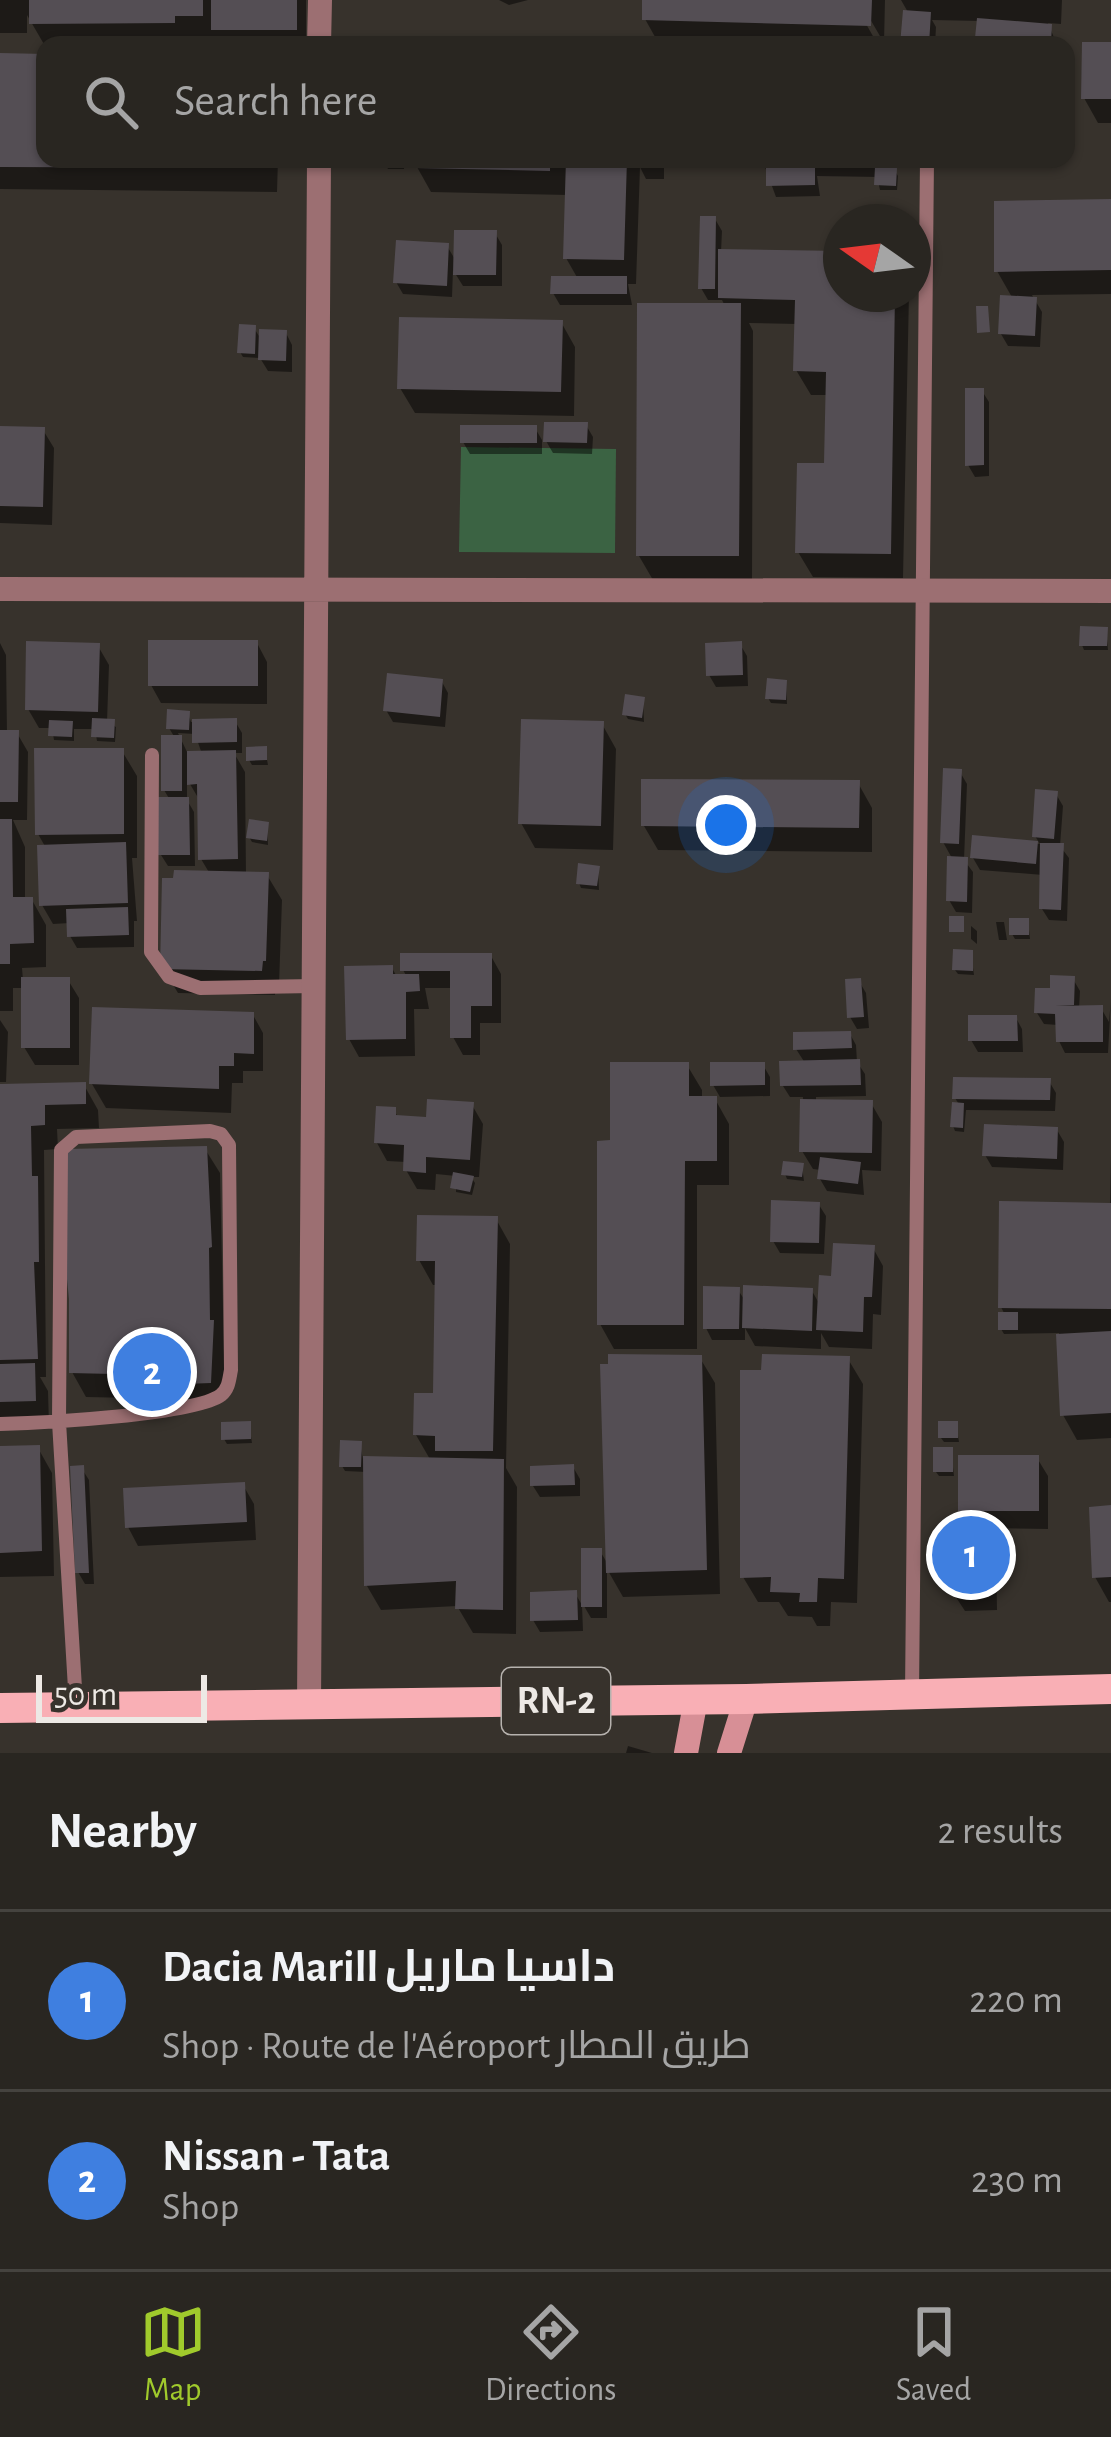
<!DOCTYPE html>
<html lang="en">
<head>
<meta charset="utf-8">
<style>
	:root { --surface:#292621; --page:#312e2a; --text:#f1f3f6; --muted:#a5a5a5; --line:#45433f; --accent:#a0ca2c }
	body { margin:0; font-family:"Alegreya Sans",Cairo,sans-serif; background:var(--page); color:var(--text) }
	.compass { position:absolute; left:823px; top:204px; width:108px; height:108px; border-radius:50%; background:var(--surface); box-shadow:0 3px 9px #0004; rotate:284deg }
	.scale { position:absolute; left:36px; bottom:30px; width:171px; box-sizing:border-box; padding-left:12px; border:6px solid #ede9e5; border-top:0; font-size:33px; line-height:42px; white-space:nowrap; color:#ede9e5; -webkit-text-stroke:9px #37322c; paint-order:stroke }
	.you { position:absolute; left:726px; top:825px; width:42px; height:42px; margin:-30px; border:9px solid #fff; border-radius:50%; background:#1a73e8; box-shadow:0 0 0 18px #1a73e833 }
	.badge { display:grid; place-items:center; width:78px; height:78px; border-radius:50%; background:var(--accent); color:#fff; font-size:39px; font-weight:700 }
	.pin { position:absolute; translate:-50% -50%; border:6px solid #fff; box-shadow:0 3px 12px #0006 }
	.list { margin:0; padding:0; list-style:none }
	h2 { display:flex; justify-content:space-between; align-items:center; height:156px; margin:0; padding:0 48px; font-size:51px }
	h2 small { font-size:39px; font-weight:400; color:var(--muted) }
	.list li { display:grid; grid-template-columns:78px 1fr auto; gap:36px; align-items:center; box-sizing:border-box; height:180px; padding:0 48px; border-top:3px solid var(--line) }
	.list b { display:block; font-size:45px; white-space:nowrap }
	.list p { margin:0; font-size:39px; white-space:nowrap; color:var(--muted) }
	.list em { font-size:39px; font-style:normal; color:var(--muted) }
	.icon { flex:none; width:66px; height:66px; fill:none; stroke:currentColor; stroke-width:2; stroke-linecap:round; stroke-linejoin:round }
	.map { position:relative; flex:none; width:1111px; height:1753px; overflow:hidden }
	.search { position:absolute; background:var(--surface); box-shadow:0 3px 9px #0004; left:36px; right:36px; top:36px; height:132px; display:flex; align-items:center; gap:30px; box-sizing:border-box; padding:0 42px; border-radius:24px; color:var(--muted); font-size:45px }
	.sheet { height:516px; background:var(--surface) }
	nav { display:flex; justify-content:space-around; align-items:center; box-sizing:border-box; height:168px; border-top:3px solid var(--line); background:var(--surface); font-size:33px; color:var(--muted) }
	nav a { display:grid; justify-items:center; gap:6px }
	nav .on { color:var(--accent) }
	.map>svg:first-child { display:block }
	.green { fill:#3b6343 }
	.shadow { fill:#0007; fill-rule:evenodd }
	.building { fill:#544e54 }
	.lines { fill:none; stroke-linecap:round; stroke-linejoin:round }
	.service { stroke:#9c6f72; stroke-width:14 }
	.minor { stroke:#9c6f72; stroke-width:24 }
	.secondary { stroke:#d78f96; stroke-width:24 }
	.primary { stroke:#f9afb5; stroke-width:30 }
	.labels { text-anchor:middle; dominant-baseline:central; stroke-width:9; stroke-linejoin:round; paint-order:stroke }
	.shield { fill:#37322c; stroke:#b6b2ae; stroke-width:3 }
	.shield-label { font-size:39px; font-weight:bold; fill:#ede9e5 }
</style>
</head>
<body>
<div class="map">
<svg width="1111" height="1753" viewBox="0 0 1111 1753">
	<rect width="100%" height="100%" fill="#37322c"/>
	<!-- green -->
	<path class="green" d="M461,447L616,449L615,553L459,552Z"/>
	<!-- shadow -->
	<path class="shadow" d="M0,0H306V45H223L220,40H187V45L45,46L27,15V33H0Z
		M499,0H528L509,5Z
		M645,0H885L884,43L866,12L861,15L878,45L659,44L645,19Z
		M901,0H1062L1061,24L1048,23L1057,45H983L978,37L980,21L932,20L936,27L935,45H903L909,14Z
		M1111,45V123H1098L1084,98Z
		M0,55H45V159H278L277,192L0,189Z
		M382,159H405L404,169H388Z
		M417,159H664V179H646L640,167L636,284H628L632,305H560L553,293L578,279L566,258L568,195L431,192L417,167Z
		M762,159H906V167H893L898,176L897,190H880L877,177L817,176L820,196L776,197Z
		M1111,202V294L1032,295L1042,312L1040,347L1008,346L1001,334L1013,299L997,271Z
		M715,219L722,231L721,252L841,254V294H909L903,578L813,577L798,552L827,466L829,395H811L796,370L797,324L749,323L753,331L752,580H653L639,556L725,306L722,300H708L701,288Z
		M495,233L502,245V286H463L453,270L452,297L403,294L396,282L447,246L456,261Z
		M561,322L575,347L574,416L415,413L400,388Z
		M254,328L262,341L286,333L292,345V372L268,371L260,358L243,357L240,352Z
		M982,391L989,402V476L975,477L968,465Z
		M586,425L593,437L592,454L553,453L546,441Z
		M535,428L542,440V454H470L463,442Z
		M0,429L43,430L54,448L52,525L0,523Z
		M1106,630L1108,650H1084L1082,645Z
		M0,643L6,655L7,733H17L28,752L27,820H13L25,847V900H32L46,925V967L22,968L23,980H68L79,998V1065H35L24,1047V988H13V1011H0Z
		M257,643L267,662V704L161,703L151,685Z
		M740,644L747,656L748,686L716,687L709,675Z
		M98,646L109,665L107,722L116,727L115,742L97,741L95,729H74V741L54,740L52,728H39L28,709Z
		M442,682L448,693L445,727L393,722L386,710Z
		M786,682L787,704L771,703L768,698Z
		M643,700L644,722L628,719L625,714Z
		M188,714L191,722L235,721L242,733V753H234L245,772L246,875H267L282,900L279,985H275V995L178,993L163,968L210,874L201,859L200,801L187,779V800L194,812L195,866H168L161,855L170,800L164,790L175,738L169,728ZM178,733L195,734L202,754H188Z
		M602,724L616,749L613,850L535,848L521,823Z
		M265,749L268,765H252L249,760Z
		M122,751L137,776V858H132L137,921H134V947L77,948L70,936V923L53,924L42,905L46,848L38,834Z
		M960,772L967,784L964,860L973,872L972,913L956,912L949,900L953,860L943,842Z
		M858,783L872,808V852L658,850L644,826Z
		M1056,794L1063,806L1060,846L1069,858L1067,921L1049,920L1042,909L1043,875L980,870L973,858L975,839L1040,844L1035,836Z
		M267,825L268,845L252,842L249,837Z
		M598,869L599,890L581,888L579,883Z
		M1028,921L1030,939H1015L1012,934Z
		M996,922H1004L1007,940H999Z
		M971,926L977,931V944L971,939Z
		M971,953L974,975L958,974L955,970Z
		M491,956L501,974V1023H480V1055H463L453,1037V988H425L429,1009H414L415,1056L359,1057L349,1039L392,968L397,977H407L403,970Z
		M1073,979L1080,991L1079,1009L1101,1008L1109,1022L1111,999L1108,1053H1065L1059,1041L1058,1025L1044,1024L1037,1013L1053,991Z
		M859,981L866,993L869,1028L857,1029L850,1017Z
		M253,1015L263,1033V1071H243V1083H232L231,1113L106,1108L92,1084Z
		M1016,1018L1022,1029L1023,1052H978L971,1040Z
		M0,1020L8,1032L6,1082H0Z
		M850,1034L856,1045L857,1062L865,1074L866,1096L816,1097V1102L871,1103L882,1122L881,1171L862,1170L864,1195L827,1191L820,1179L821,1170L813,1169L802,1151L803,1097H790L783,1086L805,1063L796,1049Z
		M687,1065L702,1090V1099H715L729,1124V1185H697V1349H614L600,1324Z
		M763,1065L770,1077V1096L720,1097L713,1085Z
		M1049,1081L1056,1093L1055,1111L966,1110L964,1132L955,1131L953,1126L960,1106L955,1098Z
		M84,1085L98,1110L99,1128L57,1129L58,1149L44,1150L46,1377H40L48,1391L49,1425L0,1426V1087Z
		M472,1105L483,1124L479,1177H471L475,1183L472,1195L456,1192V1176L436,1174L435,1190L417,1189L406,1170V1162L387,1161L377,1143L394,1110L399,1119L429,1120Z
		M1057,1130L1064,1142L1063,1170L992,1167L985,1155Z
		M205,1149L220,1173L225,1400L86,1397L72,1372Z
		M1111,1155V1438L1077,1440L1063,1415L1059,1333L1004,1334L1001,1329L1005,1315L1001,1307L1110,1206Z
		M802,1166L804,1181L787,1179L785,1174Z
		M819,1205L826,1216L824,1254L780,1253L773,1241Z
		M496,1219L510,1244L506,1468L517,1487L516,1634L473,1633L457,1606L381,1610L367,1586L366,1472L345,1471L342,1466L360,1444L363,1459L431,1461L416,1435L436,1396L438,1285H433L419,1260Z
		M873,1248L883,1266L881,1315L873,1314L872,1349L829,1347L821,1333V1349L755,1346L745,1328V1340H712L706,1328L738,1290L746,1302L812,1291L820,1305L834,1279Z
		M700,1358L715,1383L720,1594L623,1597L607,1569V1618H591L584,1606L600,1551L609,1566Z
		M848,1359L863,1384L857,1603L831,1602L830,1626H817L812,1617L788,1616L779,1602H758L743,1577Z
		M249,1424L252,1443L227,1444L224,1439Z
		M956,1424L959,1442H944L941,1438Z
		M38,1448L52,1473L54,1576L0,1577V1449Z
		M951,1450L954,1476H939L936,1472Z
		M1037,1458L1048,1476V1529L985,1528L996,1549L997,1610L965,1611L946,1582L972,1530L961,1510Z
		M573,1467L580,1479V1496L540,1497L533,1486Z
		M82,1469L89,1480L94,1584H85L78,1572Z
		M243,1485L254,1504L256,1540L138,1546L128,1527Z
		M1111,1508V1602H1109L1095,1577Z
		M575,1593L582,1605L583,1631L540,1632L533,1620Z
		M628,1746L652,1753H626Z"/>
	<!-- building -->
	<path class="building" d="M29,0H203V16H175V23L29,24Z
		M211,0H297V30H211Z
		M642,0H872L871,26L642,20Z
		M903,10L931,12L929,45H900Z
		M977,18L1052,24L1051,43L975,38Z
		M1082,42H1111V99H1081Z
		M0,53L45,54V159H265V168L0,167Z
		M414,159H550V171L414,168Z
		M566,159H627L624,260L563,259Z
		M766,167H815V185L766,186Z
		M875,167L897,168L896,186L874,185Z
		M1111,199V270L994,272V201Z
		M700,216H716L715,289H698Z
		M454,230H497L496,275H453Z
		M396,240L449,243L447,286L393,283Z
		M718,249L841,251V294H895L891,554L795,553L797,463H824L826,372L793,371L795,300L718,298Z
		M551,276H627V294H550Z
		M1000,295L1037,297L1035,336L998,334Z
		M637,303H741L739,556H636Z
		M976,306H988L990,332L977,333Z
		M399,317L563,320L561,392L397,389Z
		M239,324L256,325L255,354L237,353Z
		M259,329L287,330L286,361L258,360Z
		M965,388H984V465L965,466Z
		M544,422H588L587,443L543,442Z
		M460,425H537V443H460Z
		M0,426L45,427L43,507L0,506Z
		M1080,626L1108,627L1107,646H1079Z
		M148,640H258V686H148Z
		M26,641L100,643L98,712L25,710Z
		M742,641L743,675L706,676L705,643Z
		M387,673L443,679L440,717L383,711Z
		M767,678L787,680L786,700L765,699Z
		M625,694L645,697L642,718L622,715Z
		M167,709L190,711L189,730L166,729Z
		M92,718L115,719L114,738L91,737Z
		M237,718V742L192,743V719Z
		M521,719L604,721L601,826L518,824Z
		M49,720L73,721L72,737L48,736Z
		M0,730H19L18,802H0Z
		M161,735H182V791H161Z
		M267,746V760L246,761V747Z
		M34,748H124V834L35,835Z
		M236,750L238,859L198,860L197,784L187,785V751Z
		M943,768L962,769L959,844L940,843Z
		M641,779L860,780L859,828L641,826Z
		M1035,789L1058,791L1054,839L1032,837Z
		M157,797H189L190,855H158Z
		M0,819H12L13,897H33L34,943L10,944V964H0Z
		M249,819L269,822L267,841L246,838Z
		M972,835L1038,841L1036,864L970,858Z
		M126,842L128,903L39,906L37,845Z
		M1040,843H1064L1061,910L1039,909Z
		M947,856L968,857L967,902L946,901Z
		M578,863L600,866L597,886L576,884Z
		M174,870L269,872L266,961H263L262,971L160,969L162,878H173Z
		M128,907L129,935L67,937L66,909Z
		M949,916H964V932H949Z
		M1009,918H1029V935H1009Z
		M953,949L973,950V971L952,970Z
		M400,953H492V1006H471V1038H450V971H400Z
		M393,965V974H419L420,991L406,992V1039L346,1040L344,966Z
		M1050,975L1075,976L1074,1005L1055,1006L1103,1005V1042H1056L1055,1014L1034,1013L1035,988H1050Z
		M21,977H70V1048H21Z
		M861,978L864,1017L847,1018L845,979Z
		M92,1007L254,1012V1054L234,1053V1066H219V1089L89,1084Z
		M968,1015H1017L1018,1041H968Z
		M851,1031L852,1048L793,1050V1032Z
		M860,1059L861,1085L780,1086L779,1061Z
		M610,1062H689V1096H717V1161H685L684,1325H597V1141L610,1140Z
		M710,1062H765V1085L710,1086Z
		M953,1077L1051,1078L1050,1100L952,1099Z
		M86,1082V1104L45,1105V1125L31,1126L32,1176H38L39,1262H34L38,1359L0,1360V1084Z
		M427,1099L474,1102L470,1160L426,1157V1173L403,1171L404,1145L374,1143L376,1106L396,1107V1115L426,1117Z
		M800,1099L873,1100L872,1153L799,1152Z
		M952,1102L964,1103L963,1128L950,1127Z
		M984,1124L1058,1127L1057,1159L982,1156Z
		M207,1146L212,1247L209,1248L210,1320H214L211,1383L158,1385V1375L69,1373V1299L55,1162L66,1149Z
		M820,1157L861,1162L858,1184L817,1179Z
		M783,1161L804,1163L802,1177L781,1175Z
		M453,1172L474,1176L470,1192L450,1188Z
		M771,1200L820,1202L819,1243L770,1242Z
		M999,1201L1111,1203V1309L998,1308Z
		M417,1215L498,1216L493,1451H435V1436L413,1435L414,1393H433L435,1261H416Z
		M833,1243L875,1245L872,1297H864L863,1332L816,1330L819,1275L831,1276Z
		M743,1285L813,1288L812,1331L742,1328Z
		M703,1286L740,1287L739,1329H703Z
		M998,1312H1018V1330H998Z
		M1111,1331V1413L1060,1416L1056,1334Z
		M608,1354L702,1355L707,1570L606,1573L600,1364H608Z
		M762,1354L850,1356L844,1579L818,1578L817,1602H799L800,1593L770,1592L771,1577L740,1578V1370H761Z
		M35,1363L36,1401L0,1402V1364Z
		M251,1421V1439L221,1440V1422Z
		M938,1421H958V1438H938Z
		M340,1440L362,1441L361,1467H339Z
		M40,1445L42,1551L0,1553V1446Z
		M933,1447H953V1472H933Z
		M958,1455H1039V1511H958Z
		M363,1456L504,1459L503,1610L455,1609L456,1581L364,1586Z
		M574,1464L575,1485L530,1486V1466Z
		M84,1465L89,1573H75L70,1466Z
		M245,1482L247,1522L125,1528L123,1488Z
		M1111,1505V1577L1092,1578L1089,1507Z
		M941,1527H987L988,1592L961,1595L947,1590L942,1574Z
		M581,1548H602V1607H581Z
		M577,1590L578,1620L530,1621V1592Z"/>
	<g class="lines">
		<!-- service -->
		<path class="service" d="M152,755L151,952L169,977L200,988L314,986
			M0,1424C39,1423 195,1415 221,1395C229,1388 229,1380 231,1370L229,1145L221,1134L210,1131L76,1137L61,1150L59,1422L76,1705
			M912,1694L927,159"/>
		<!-- minor -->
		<path class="minor" d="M319,45L320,0
			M0,589L1111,591
			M309,1705L319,159"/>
		<!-- secondary -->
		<path class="secondary" d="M686,1753L696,1699
			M729,1753L746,1699"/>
		<!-- primary -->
		<path class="primary" d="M0,1708L746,1699L1111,1689"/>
	</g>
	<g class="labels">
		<!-- shield labels -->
		<rect class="shield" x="502" y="1668" width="108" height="66" rx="9"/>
		<g class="shield-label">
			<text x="556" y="1701">RN-2</text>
		</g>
	</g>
</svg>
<svg class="compass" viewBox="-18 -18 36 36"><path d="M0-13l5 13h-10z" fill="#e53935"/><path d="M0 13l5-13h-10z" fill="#a5a5a5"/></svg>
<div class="scale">50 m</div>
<div class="you"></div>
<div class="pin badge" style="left:971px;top:1555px;background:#3f7fe0">1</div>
<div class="pin badge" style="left:152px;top:1372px;background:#3f7fe0">2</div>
<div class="search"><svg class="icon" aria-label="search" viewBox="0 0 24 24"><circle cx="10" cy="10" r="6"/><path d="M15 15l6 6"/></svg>Search here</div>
</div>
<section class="sheet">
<h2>Nearby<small>2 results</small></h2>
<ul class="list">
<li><span class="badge" style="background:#3f7fe0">1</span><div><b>Dacia Marill داسيا ماريل</b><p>Shop · Route de l'Aéroport طريق المطار</p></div><em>220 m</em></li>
<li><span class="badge" style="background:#3f7fe0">2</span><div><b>Nissan - Tata</b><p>Shop</p></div><em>230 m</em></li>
</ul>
</section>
<nav>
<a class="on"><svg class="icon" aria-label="map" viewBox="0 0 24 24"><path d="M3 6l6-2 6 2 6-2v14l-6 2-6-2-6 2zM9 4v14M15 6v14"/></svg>Map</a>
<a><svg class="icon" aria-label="directions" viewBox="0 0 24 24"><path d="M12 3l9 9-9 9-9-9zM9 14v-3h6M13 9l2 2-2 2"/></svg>Directions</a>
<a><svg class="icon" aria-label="saved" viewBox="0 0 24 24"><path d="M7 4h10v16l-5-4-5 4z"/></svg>Saved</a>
</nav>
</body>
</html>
